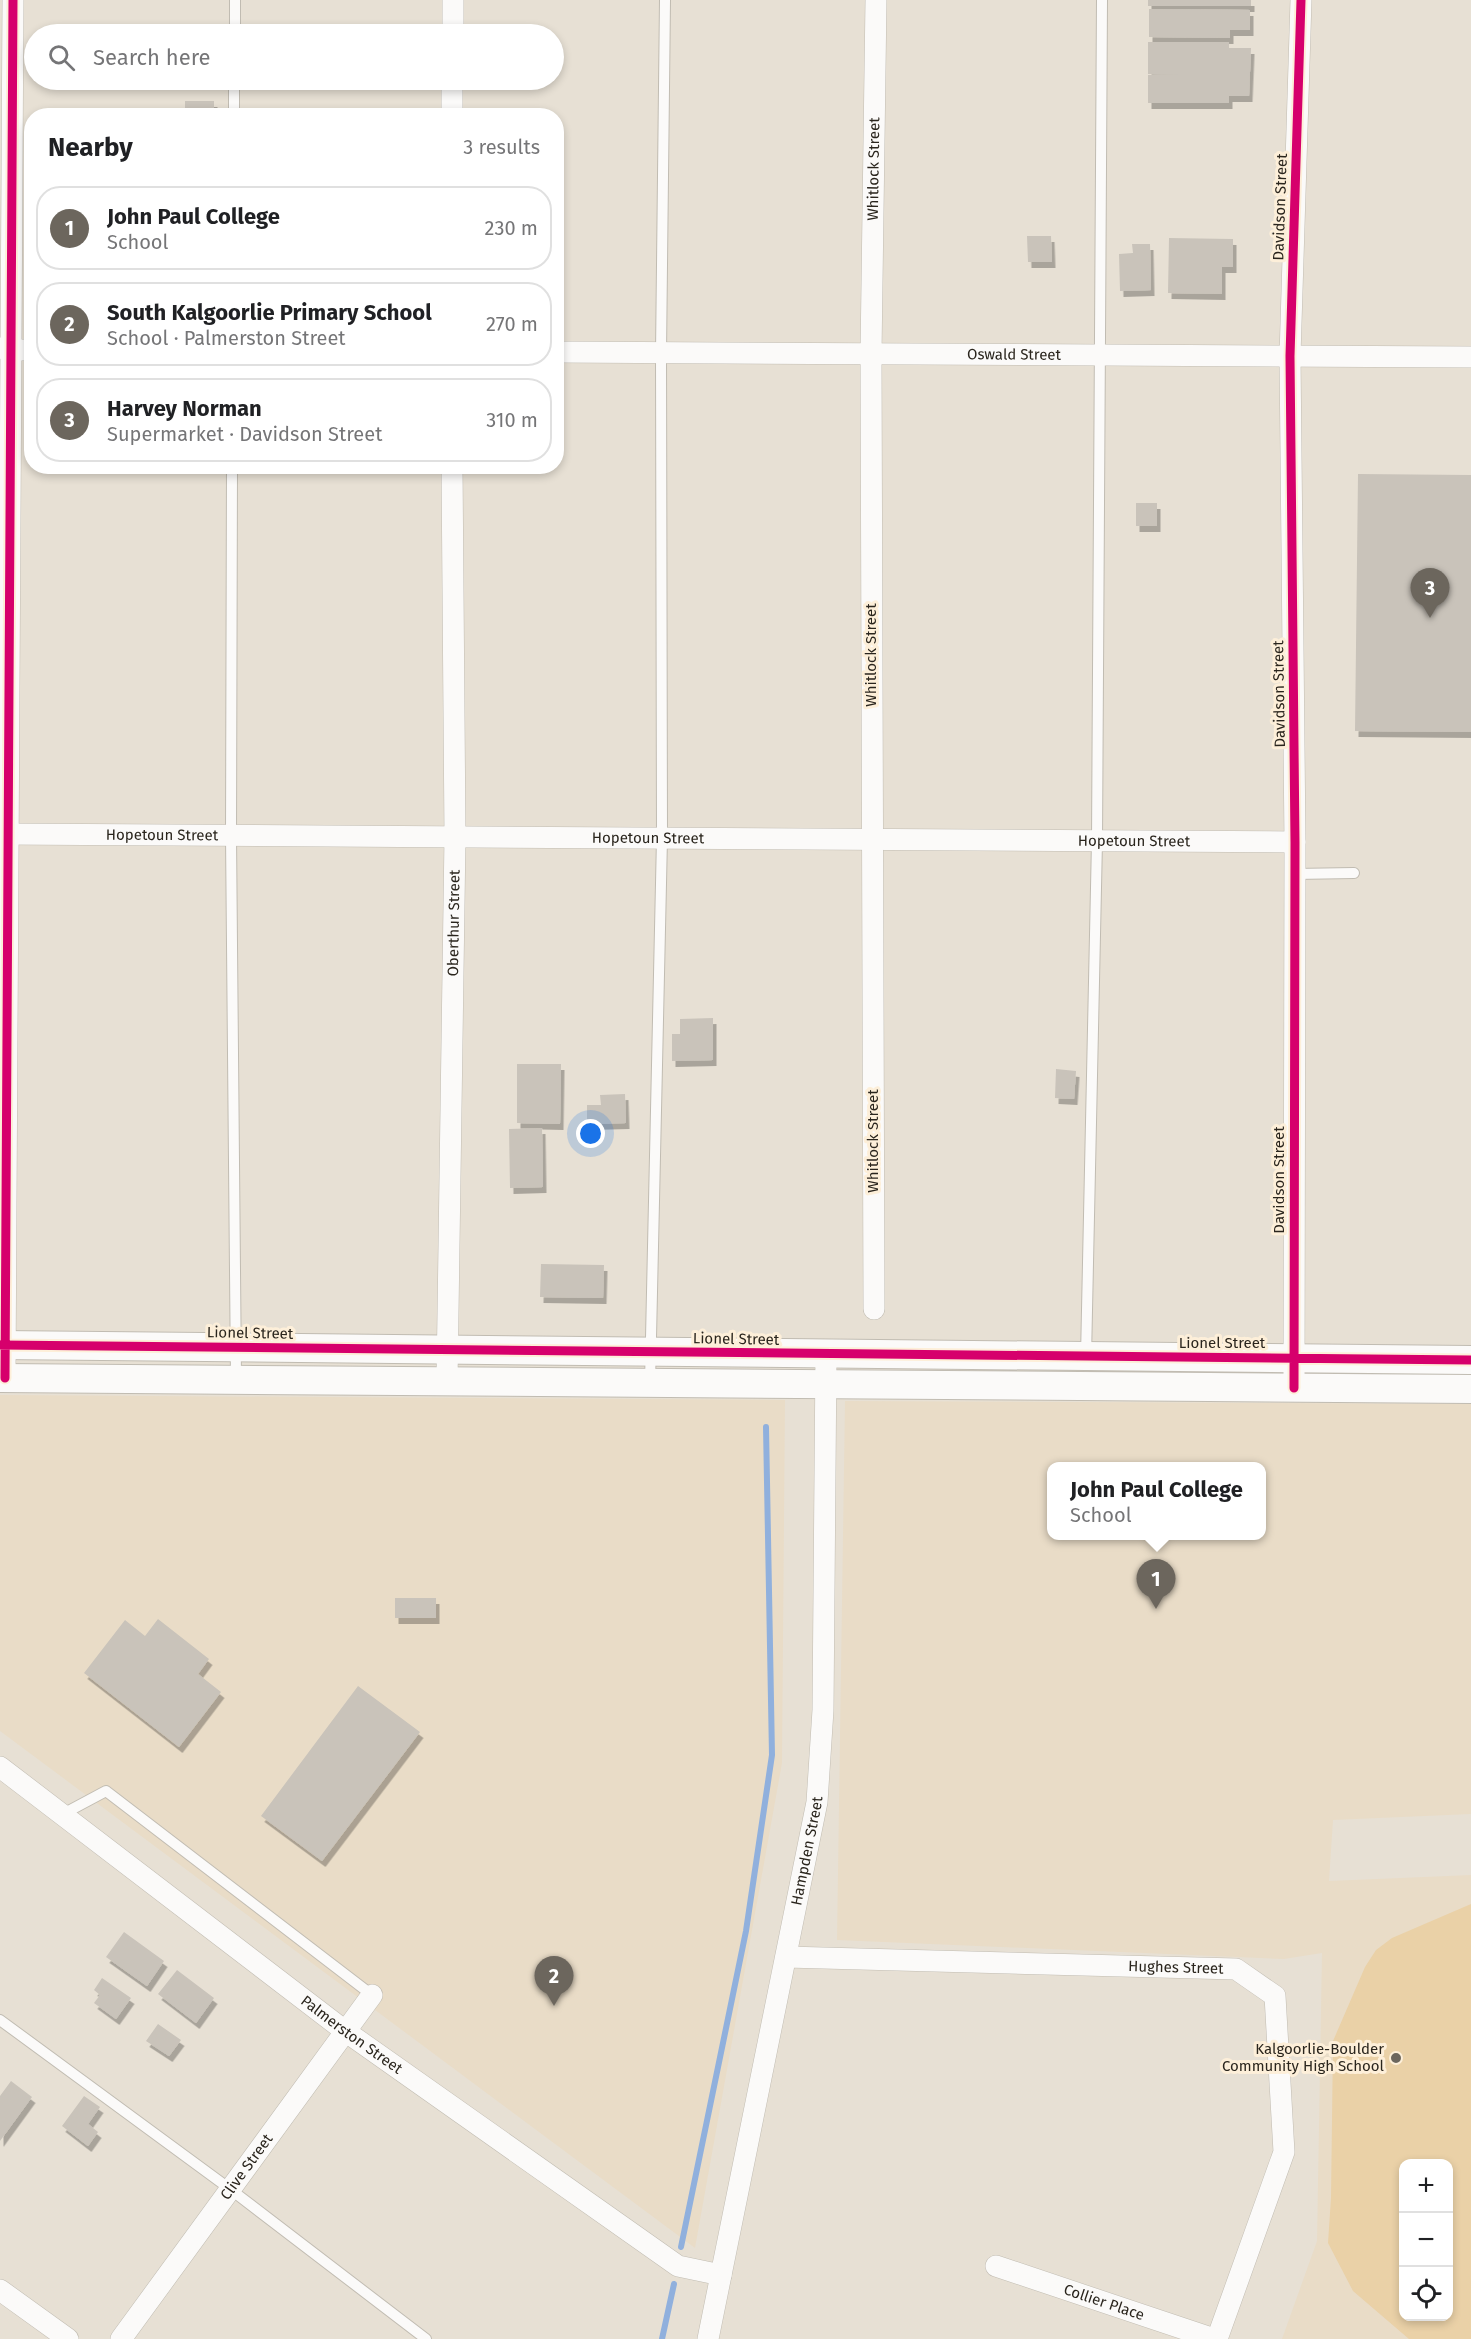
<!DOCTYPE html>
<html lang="en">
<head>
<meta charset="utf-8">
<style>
	:root { --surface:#fff; --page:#f6f6f6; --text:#202124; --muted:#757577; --line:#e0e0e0; --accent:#6c665d }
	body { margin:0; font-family:"Fira Sans",sans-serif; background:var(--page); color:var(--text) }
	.controls { position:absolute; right:18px; bottom:18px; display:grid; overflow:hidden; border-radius:12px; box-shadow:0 3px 9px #0003 }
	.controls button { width:54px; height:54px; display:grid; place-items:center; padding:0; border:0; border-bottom:2px solid var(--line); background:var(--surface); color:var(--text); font:30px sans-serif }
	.you { position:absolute; left:591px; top:1134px; width:21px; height:21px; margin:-15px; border:4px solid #fff; border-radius:50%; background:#1a73e8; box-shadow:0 0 0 9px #1a73e833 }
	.badge { display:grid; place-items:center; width:39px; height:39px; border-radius:50%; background:var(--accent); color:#fff; font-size:20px; font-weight:700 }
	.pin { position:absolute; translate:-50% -50px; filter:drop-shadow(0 2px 3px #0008) }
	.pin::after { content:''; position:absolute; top:32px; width:21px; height:18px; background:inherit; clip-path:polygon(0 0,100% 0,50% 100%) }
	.popup { position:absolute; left:1047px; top:1462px; width:219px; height:78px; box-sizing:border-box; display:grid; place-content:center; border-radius:12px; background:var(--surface); filter:drop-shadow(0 2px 4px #0005); font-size:20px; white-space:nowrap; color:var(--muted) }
	.popup b { font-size:22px; color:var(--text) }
	.popup::after { content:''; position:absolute; left:50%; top:100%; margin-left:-12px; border:12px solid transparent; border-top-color:var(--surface) }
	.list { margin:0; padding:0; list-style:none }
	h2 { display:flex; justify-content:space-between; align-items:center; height:78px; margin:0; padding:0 24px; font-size:26px }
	h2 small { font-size:20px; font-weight:400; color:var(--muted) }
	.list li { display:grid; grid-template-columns:39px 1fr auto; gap:18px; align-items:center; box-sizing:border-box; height:84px; margin:0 12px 12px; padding:0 12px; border:2px solid var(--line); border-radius:24px }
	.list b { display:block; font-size:22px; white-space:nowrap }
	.list p { margin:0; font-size:20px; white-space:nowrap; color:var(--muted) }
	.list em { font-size:20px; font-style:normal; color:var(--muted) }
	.icon { flex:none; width:33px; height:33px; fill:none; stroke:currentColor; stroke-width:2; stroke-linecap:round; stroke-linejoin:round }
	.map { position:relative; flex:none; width:1471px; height:2339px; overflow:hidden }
	.search { position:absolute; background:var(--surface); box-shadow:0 3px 9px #0003; left:24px; top:24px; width:540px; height:66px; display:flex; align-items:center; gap:15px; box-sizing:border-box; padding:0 21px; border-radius:33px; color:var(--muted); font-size:22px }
	.panel { position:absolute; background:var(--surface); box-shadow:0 3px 9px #0003; left:24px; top:108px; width:540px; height:366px; border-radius:24px }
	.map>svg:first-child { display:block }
	.built { fill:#e9dcc7; fill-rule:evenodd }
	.green { fill:#ead1a7; fill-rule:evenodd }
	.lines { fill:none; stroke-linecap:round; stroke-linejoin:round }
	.stream { stroke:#90b0dd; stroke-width:6 }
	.building { fill:#c9c3ba; filter:url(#shadow) }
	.lane-casing { stroke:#c1bcb2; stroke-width:12 }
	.street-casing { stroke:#c1bcb2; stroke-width:22 }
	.secondary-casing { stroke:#c1bcb2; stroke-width:30 }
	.lane { stroke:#fbfaf9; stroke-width:10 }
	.street { stroke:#fbfaf9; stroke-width:21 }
	.secondary { stroke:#fbfaf9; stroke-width:28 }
	.cycleway-casing { stroke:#fdefd9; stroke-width:13 }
	.cycleway { stroke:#d6006c; stroke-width:9 }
	.poi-dot { fill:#6c665d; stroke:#fdefd9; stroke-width:2 }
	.labels { text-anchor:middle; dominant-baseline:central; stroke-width:6; stroke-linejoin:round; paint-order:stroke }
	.street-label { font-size:15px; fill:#2a251d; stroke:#fdefd9 }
	.poi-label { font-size:15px; fill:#2a251d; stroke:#fdefd9; text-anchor:end }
</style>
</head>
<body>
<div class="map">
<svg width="1471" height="2339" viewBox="0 0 1471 2339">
	<defs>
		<filter id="shadow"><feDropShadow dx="3.5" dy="6" stdDeviation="0" flood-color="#0004"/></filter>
	</defs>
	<rect width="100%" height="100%" fill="#e7e0d4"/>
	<!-- built -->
	<path class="built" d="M0,1395L785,1400L782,1763L695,2248L0,1731Z
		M845,1401L1471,1404V1814L1333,1820L1329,1881L1471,1875V2339H1282L1317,2241L1322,1953L1284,1959L837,1940ZM1051,1466H1261V1536H1051ZM1404,2164H1448V2316H1404Z"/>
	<!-- green -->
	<path class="green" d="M1471,1904V2339H1409L1353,2291L1328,2243L1331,2198L1333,2041L1365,1967L1376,1950L1392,1938ZM1404,2164H1448V2316H1404Z"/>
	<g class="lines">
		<!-- stream -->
		<path class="stream" d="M681,2247L746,1931L772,1755L766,1427
			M662,2339L674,2284"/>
	</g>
	<!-- building -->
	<path class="building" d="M1148,0H1251V6H1148Z
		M1149,9L1250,10V30H1230V38L1149,37Z
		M1148,42H1229V48H1251L1249,96H1229V103H1148V75L1178,74H1148Z
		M185,101H214V116H185Z
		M1027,236H1051L1052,262H1028Z
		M1169,238L1233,239V267H1222V294L1168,293Z
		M1132,244H1150L1151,290L1120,291L1119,254L1133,253Z
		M1358,474L1471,475V732L1355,731Z
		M1136,503H1157V526H1136Z
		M713,1018V1060L672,1061V1034H680V1019Z
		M517,1064H561L560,1124L517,1123Z
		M1056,1069L1076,1071L1074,1099L1055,1098Z
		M625,1094L626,1123L587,1124V1105H601L600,1095Z
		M542,1128L543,1187L510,1188L509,1129Z
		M541,1264L604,1265L603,1298L540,1297Z
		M395,1598H436V1618H395Z
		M158,1619L209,1659L198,1674L221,1692L179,1747L84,1673L125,1620L145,1636Z
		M358,1686L420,1732L322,1861L261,1816Z
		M124,1932L164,1961L147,1986L106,1957Z
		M177,1970L214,1998L196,2023L158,1994Z
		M102,1978L131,1998L116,2019L94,2003L100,1995L94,1990Z
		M158,2024L181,2040L169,2056L146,2041Z
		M11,2081L32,2097L0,2141V2096Z
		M84,2096L100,2107L88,2124L98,2132L88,2146L62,2126Z"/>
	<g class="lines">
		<!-- lane casing -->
		<g class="lane-casing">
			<path id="lane" d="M235,34V0
				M234,116V80
				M232,466L231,836L236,1379
				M1295,874L1354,873
				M1086,1357L1097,841L1102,0
				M650,1383L662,838L661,353L665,0
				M63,1814L106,1791L372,1995
				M0,2020L230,2189L426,2339"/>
		</g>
		<!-- street casing -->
		<g class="street-casing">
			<g id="street">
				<path d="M453,34V0"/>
				<path d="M452,116V80"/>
				<path d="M0,348L9,350H32"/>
				<path id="s1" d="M556,352L1471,357"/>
				<path id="s2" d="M0,834L1295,842"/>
				<path id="s3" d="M874,1309L871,354L876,0"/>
				<path d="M5,1378L13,0"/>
				<path id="s4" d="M447,1381L455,837L452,466"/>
				<path d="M1294,1388L1295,842L1290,356L1301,0"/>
				<path id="s5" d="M0,1767L345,2031L678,2266L721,2275"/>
				<path id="s6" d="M786,1957L1236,1969L1275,1996L1284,2152L1217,2339"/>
				<path id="s7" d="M996,2266L1214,2339"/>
				<path d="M0,2290L68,2339"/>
				<path id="s8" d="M121,2339L372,1995"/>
				<path id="s9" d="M708,2339L817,1802L823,1710L826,1355"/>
			</g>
		</g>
		<!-- secondary casing -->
		<g class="secondary-casing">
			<path id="secondary" d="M0,1345L1471,1360
				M0,1378L1471,1389"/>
		</g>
		<!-- lane -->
		<use href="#lane" class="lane"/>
		<!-- street -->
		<use href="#street" class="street"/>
		<!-- secondary -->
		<use href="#secondary" class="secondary"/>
		<!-- cycleway casing -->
		<g class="cycleway-casing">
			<path id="cycleway" d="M0,1345L1471,1360
				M5,1378L13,0
				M1294,1388L1295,842L1290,356L1301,0"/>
		</g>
		<!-- cycleway -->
		<use href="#cycleway" class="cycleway"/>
	</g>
	<!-- markers -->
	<circle class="poi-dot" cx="1396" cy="2058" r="6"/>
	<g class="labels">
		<!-- street labels -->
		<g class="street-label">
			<text stroke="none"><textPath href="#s3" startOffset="1140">Whitlock Street</textPath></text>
			<text transform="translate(1280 207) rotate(-88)">Davidson Street</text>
			<text stroke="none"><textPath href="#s1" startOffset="458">Oswald Street</textPath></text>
			<text transform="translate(871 655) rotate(-90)">Whitlock Street</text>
			<text transform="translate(1279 694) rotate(-91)">Davidson Street</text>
			<text stroke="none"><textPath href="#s2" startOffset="162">Hopetoun Street</textPath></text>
			<text stroke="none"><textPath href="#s2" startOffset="648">Hopetoun Street</textPath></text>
			<text stroke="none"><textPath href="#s2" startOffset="1134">Hopetoun Street</textPath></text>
			<text stroke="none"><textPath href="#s4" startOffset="458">Oberthur Street</textPath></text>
			<text transform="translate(873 1141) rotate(-90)">Whitlock Street</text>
			<text transform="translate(1279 1180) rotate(-90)">Davidson Street</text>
			<text transform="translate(250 1333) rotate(1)">Lionel Street</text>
			<text transform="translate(736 1339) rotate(1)">Lionel Street</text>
			<text x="1222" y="1343">Lionel Street</text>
			<text stroke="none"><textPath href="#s9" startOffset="498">Hampden Street</textPath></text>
			<text stroke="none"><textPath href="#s6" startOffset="390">Hughes Street</textPath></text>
			<text stroke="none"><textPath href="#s5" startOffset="442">Palmerston Street</textPath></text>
			<text stroke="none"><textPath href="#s8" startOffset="213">Clive Street</textPath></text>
			<text stroke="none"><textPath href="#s7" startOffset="114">Collier Place</textPath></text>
		</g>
		<!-- poi labels -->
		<g class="poi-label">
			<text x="1384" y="2049">Kalgoorlie-Boulder<tspan x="1384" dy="17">Community High School</tspan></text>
		</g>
	</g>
</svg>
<div class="controls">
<button>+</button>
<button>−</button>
<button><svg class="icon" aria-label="locate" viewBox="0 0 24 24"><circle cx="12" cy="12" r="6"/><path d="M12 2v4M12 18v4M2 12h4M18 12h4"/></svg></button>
</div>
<div class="you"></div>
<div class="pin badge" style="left:1156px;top:1609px">1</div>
<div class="popup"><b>John Paul College</b>School</div>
<div class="pin badge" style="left:554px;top:2006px">2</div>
<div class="pin badge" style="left:1430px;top:618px">3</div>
<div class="search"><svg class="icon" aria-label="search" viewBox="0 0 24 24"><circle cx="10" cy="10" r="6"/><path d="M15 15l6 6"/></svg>Search here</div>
<section class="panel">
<h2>Nearby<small>3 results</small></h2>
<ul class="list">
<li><span class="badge">1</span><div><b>John Paul College</b><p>School</p></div><em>230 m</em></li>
<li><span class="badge">2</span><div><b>South Kalgoorlie Primary School</b><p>School · Palmerston Street</p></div><em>270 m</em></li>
<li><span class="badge">3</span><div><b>Harvey Norman</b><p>Supermarket · Davidson Street</p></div><em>310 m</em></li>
</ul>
</section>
</div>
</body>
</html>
